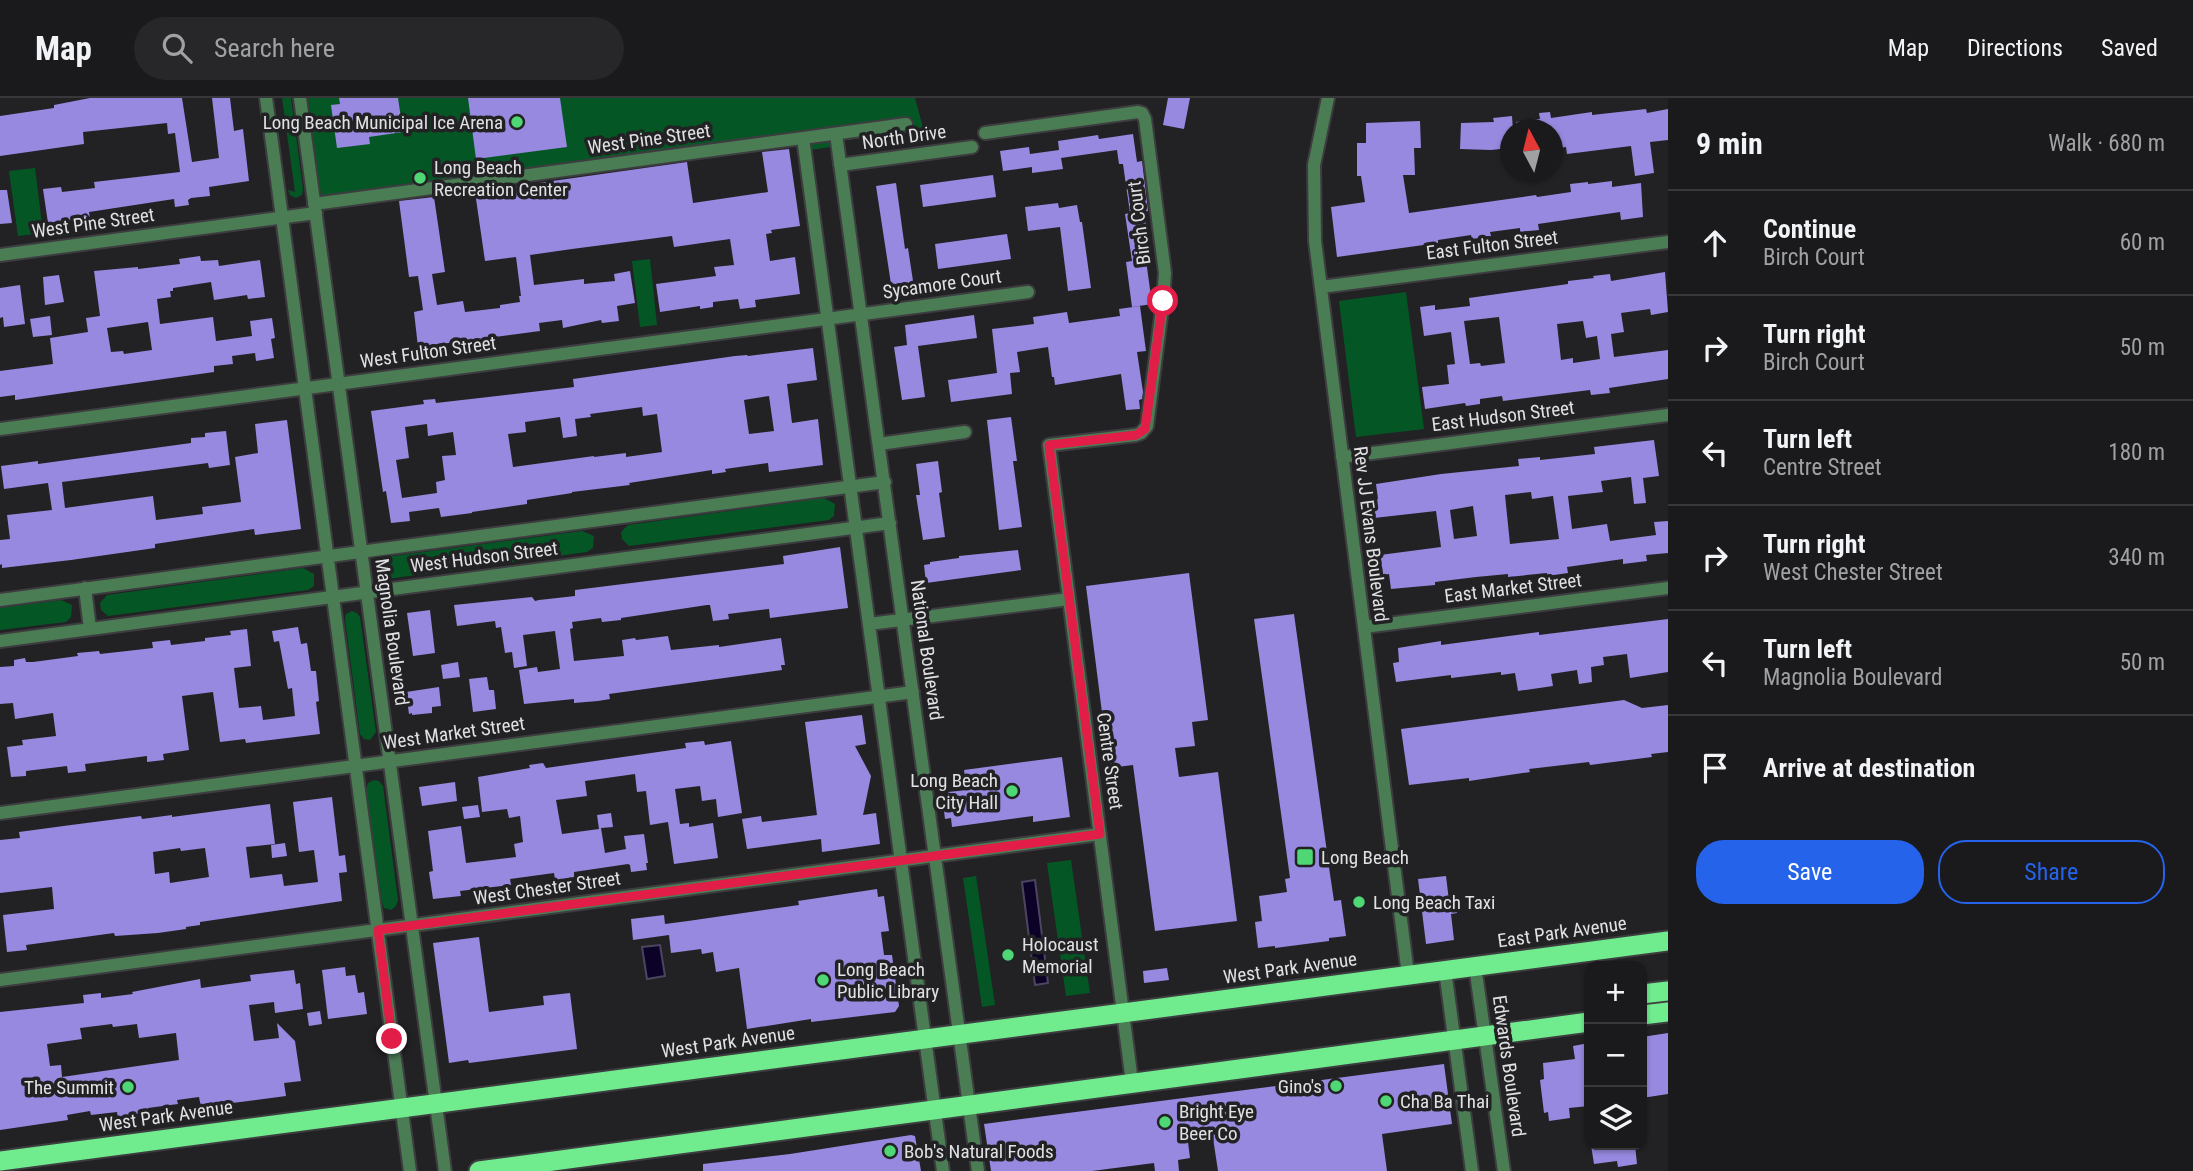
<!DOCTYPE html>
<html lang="en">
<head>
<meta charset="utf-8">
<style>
	:root { --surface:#1a1a1c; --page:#272729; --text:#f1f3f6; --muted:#9fa1a3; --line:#38383b; --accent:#2563eb }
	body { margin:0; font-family:"Roboto Condensed",sans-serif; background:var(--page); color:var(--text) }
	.controls { position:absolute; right:21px; bottom:21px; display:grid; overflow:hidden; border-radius:14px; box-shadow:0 2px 5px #0004 }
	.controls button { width:63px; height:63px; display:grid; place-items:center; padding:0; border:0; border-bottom:2px solid var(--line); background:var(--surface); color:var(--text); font:35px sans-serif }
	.compass { position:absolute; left:1500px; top:21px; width:63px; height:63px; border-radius:50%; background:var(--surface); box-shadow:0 2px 5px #0004; rotate:353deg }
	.stop { position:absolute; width:21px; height:21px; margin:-16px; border:5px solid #e11d48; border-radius:50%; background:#fff }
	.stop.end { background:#e11d48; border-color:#fff; box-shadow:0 2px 7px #0008 }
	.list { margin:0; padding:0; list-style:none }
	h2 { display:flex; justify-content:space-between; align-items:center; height:91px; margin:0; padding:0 28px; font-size:30px }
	h2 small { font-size:23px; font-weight:400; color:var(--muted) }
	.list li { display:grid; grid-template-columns:46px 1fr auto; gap:21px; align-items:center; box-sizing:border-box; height:105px; padding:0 28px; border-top:2px solid var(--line) }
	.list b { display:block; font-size:26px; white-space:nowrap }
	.list p { margin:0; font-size:23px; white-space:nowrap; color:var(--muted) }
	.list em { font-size:23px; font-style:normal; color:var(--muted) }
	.actions { display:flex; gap:14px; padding:21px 28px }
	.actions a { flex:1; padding:16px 0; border:2px solid var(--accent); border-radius:28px; text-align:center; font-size:24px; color:var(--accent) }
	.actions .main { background:var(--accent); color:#fff }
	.icon { flex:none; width:38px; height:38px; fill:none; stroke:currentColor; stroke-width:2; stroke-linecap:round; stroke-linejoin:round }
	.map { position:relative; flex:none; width:1668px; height:1073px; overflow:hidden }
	header { display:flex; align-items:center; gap:42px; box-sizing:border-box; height:98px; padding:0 35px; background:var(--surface); border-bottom:2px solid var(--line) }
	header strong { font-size:33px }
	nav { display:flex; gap:38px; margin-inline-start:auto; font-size:24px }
	.search { width:490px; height:63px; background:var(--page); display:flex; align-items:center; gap:18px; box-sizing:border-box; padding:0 24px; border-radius:38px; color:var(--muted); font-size:26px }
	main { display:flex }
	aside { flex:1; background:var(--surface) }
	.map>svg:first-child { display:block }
	.green { fill:#045724 }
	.water { fill:#0c0227; stroke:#4c4560; stroke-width:2 }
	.building { fill:#9689df; fill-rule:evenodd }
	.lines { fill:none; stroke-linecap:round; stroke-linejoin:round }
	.minor-casing { stroke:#3d3d40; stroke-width:16 }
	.trunk-casing { stroke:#3d3d40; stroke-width:23 }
	.minor { stroke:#4b7d55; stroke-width:12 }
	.trunk { stroke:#70ec8e; stroke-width:19 }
	.route { stroke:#e11d48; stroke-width:9 }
	.poi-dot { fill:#4fd675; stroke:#222225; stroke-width:2.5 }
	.labels { text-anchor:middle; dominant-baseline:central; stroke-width:7; stroke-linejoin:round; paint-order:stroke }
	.poi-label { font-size:19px; fill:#e1e1e4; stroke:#222225; text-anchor:start }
	.street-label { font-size:19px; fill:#e1e1e4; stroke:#222225 }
</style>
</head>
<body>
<header>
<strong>Map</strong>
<div class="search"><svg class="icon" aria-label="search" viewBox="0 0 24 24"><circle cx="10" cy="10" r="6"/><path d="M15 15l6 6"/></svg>Search here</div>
<nav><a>Map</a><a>Directions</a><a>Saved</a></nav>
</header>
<main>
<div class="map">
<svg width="1668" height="1073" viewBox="0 0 1668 1073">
	<rect width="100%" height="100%" fill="#222225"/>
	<!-- green -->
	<path class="green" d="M282,0H291L303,91L302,97L296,100L290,97L288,92L295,94Z
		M308,0H915L924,33L837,43L838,48L803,53L802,43L322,107Z
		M35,70L43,135L18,138L9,73Z
		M650,161L657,227L640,229L632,163Z
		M1406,194L1424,331L1356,339L1339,203Z
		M824,400L835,406L834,418L829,422L629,448L622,441L621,434L628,427Z
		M582,433L594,438L593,450L587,454L387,481L380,474L379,467L386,459Z
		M303,470L314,476V488L308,492L108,518L101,512L100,505L107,497Z
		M61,502L72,507L71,519L66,524L0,532V510Z
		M352,513L357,515L360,519L376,634L370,642L364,641L360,636L345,521L346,516Z
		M374,682L379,683L383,688L398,802L396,808L391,812L384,810L382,804L366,691L368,685Z
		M1071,762L1090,895L1066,898L1047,765Z
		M976,778L995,907L982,909L963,780Z"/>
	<!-- water -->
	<path class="water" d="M1035,782L1048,885L1035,887L1022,784Z
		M660,847L665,878L647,881L642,849Z"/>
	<!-- building -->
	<path class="building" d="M90,0H182L192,64L219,60L212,0H230L234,33L243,31L249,83L209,89L210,98L191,100L188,102L189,107L175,109L174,101L89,114L90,120L48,125L43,91L61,89L62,94L95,90L94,84L180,74L175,35L168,36L167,25L83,34L84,46L0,58V18L54,10V7Z
		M339,0H398L403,34L369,39L370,46L337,50L331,7L340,6Z
		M468,0H560L567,49L476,61Z
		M1168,0H1190L1184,31L1163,27Z
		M1646,11L1647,15L1668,11V42L1650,44L1654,75L1635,78L1631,48L1567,56L1566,49L1552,51V32H1517L1516,24L1540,21L1539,15L1550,14L1551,20L1592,14V17Z
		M1512,18L1513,32H1510V50L1491,52L1460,51L1461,25L1494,24L1493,20Z
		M1420,23L1421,50H1414L1415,77H1403L1409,115L1536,97L1537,99L1571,94L1570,86L1588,84V86L1612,83V89L1641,85L1643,119L1621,122L1620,114L1538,126L1539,132L1520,134V130L1490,134L1491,138L1472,141L1471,137L1438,142V145L1337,159L1331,109L1365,104L1361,78H1357V45H1366V25Z
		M1133,36L1137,64L1142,63L1148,113L1144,114L1148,140H1143L1152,206L1132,209L1126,164L1132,163L1125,116L1130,115L1123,66H1119L1117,52L1061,60L1063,71L1032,75V69L1003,73L1000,53L1029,49L1030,56L1059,52L1058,43L1098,37L1099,41Z
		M789,51L800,128L771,132L772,135L766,136L770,163L795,159L800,196L755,202L756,209L740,211L738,201L713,204V209L700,211V208L660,214L656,186L716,178L714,169L734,167L730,141L674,149L672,138L572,151L530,157L534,187L584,181V186L615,183L614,176L630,173L635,205L617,208L619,223L602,225L601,222L563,230L562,222L539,225L540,233L418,249L414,214L423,212L418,178L409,179L399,103L434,99L445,174L432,176L437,207L463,203L465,214L500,210V207L520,204L519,198H521L516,159L485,163L475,94L687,64L693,105L768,94L762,54Z
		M993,77L996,99L923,109L920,87Z
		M896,85L905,151L908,150L915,196L893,199L876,88Z
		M0,92H7L12,125L0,126Z
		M1058,105L1059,110L1077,107L1080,124H1082L1091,190L1068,193L1060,129L1028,133L1025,109Z
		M1007,136L1011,161L938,171L935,146Z
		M200,158L201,163L218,162L219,168L260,162L265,199L248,201L247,197L214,202L211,184L173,190V193H170L171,199L157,201L160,226L213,219L216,243L252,238L250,223L272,220L275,240L271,241L274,260L256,263L255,255L232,258L233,266L214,268V274L15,302V297L0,299V273L53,266L50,240L88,234L86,220L100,218L94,173L138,169V171L180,166L179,161ZM148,224L152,252L124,256L123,253L111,254L107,230Z
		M1665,174L1668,214L1651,217L1650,211L1621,215L1624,234L1611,236L1614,259L1668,252V281L1609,290L1610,295L1591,297L1590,292L1503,303L1502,298L1480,301V306L1466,308L1465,305L1425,311L1422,289L1449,286L1447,267L1455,266L1451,234L1424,238L1420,209L1435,207V212L1470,208L1469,200L1568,186V183L1594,180L1593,178L1610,176L1611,183ZM1499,219L1505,265L1481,268L1480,265L1470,266L1464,223ZM1583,223L1586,240L1597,238L1600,261L1573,265V260L1561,262L1557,226Z
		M59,177L64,204L45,207L43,179Z
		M20,187L25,226L4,229L3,219L0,220V190Z
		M1140,208L1146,253L1137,254L1143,294L1142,301L1139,302L1140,311L1126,312L1121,276L1055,287L1054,279H1052L1048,249L1017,254L1020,274L1010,275L1012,296L951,304L948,282L997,275L992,231L1034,226L1033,219L1067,214L1069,225L1120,218L1119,211Z
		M974,217L977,240L918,248L925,299L902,302L894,249L907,247L905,227Z
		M50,218L52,237L33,239L30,221Z
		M813,250L817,282L787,286L792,325L818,321L823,367L769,374L768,365L725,371L726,374L712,376V372L629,385L630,387L572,394V395L527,402V406L472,414V415L441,419L439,410L409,414L410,423L391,425L386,393L383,394L371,313L424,306L423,302L435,301L436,305L574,289L573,281L735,258L747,257L748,258ZM769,298L774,333L749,336L744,302ZM642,309L643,318L657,316L662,354L626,359V355L594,359V358L513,369L508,336L526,334L525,324L560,319L563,340L577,338L575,321L591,319L590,316ZM427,326L428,338L453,334L456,357L442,358L445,382L436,384L437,395L402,400L396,362L409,360L405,329Z
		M1011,319L1017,363H1013L1022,429L999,432L987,322Z
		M287,322L301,431L255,437L254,431L155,446V450L71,462L2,470V466L0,467V442L10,441L7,417L52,412L48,385L4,391L1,368L38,363V366L191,345V340L205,339V335L226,333L230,367L209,370L208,365L62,384L65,410L153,398L156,422L203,416L202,409L241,404L235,359L258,355L255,326Z
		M1654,342L1659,378L1643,380L1646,405L1634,406L1631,379L1601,383L1603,394L1568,398L1572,431L1607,426L1610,443L1656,437L1654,424L1668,423V455L1646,457L1647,463L1623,466V461L1567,469L1568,475L1547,478V475L1508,479V476L1476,479L1435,484V487L1391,491L1389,476L1383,477L1380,457L1441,449L1436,413L1374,420L1372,402L1378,401L1376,386L1441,376L1519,368L1518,361L1540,359V362L1595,356L1594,349ZM1531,394L1532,401L1553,398L1559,441L1510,446L1505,397ZM1473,408L1477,438L1454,441L1450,412Z
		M938,363L942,394L939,395L945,439L923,442L916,397H920L916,366Z
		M840,449L848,510L770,520L769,511L728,516L729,521L713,523L710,507H707L621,520V522L602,524L601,520L572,524L573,530L570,531L574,563L624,558L622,542L635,540L636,542L668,538L671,552L719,547V549L781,540L785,567H781L782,572L609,596L610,601L598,603L574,605V601L524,606L519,572L537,569L538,574L560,571L555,533L523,537L527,568L514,570L512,554L505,555L501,529L496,530L495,523L457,528L454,507L532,499L535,503L539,502L575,498V492L784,466L783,458Z
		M1018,452L1021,472L926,485L924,467L930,466V464L959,460V458Z
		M1189,475L1208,622L1192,624L1195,648L1175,650L1179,679L1218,674L1237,823L1155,833L1133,667L1109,670L1086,488Z
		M430,512L435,555L413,558L407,515Z
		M1294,516L1330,776L1334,803L1341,802L1346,838L1329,840V843L1275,850V848L1258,850L1255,824L1262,823L1259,798L1287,794L1285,781L1290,780L1254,521Z
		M1668,521V574L1630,580L1627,556L1603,559L1604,567L1591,569L1592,584L1579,586L1577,572L1551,576L1553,588L1518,593L1515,575L1501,577V574L1451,580V577L1396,584L1393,565L1399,564L1398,550L1441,543V547L1539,534V537Z
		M298,529L301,546L307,545L311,573H316L319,603L316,604L320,636L246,645L245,641L220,644L213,594L182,598L189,652L163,656L164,662L147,664V658L85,666L86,673L68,675L67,668L26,673V678L11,679L7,649L23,647L22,642L56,638L53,615L15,621L13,605L0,606V569L14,568V562L25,560L26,564H33L78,558L77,555L99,553L100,556L127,553L153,550L152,544L170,542L171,547L205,543V540L231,537L230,533L247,531L251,568L234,570L239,610L261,608L263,622L295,618L292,590L288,591L279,543L274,544L272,533Z
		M458,564L460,579L443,581L441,567Z
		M487,579L489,592H494L496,611L473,614L469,581Z
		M439,589L441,608L432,609V615L412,617V615L409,616L406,594Z
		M1624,602L1642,610L1668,607V654L1651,656L1652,659L1590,667L1589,664L1529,671L1530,674L1469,683V680L1409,687L1401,631Z
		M862,617L866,646L855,648L871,678L863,717L876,715L880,746L822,754L821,741L747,751L742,721L761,718L762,724L817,717L805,624Z
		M704,643L705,647L731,643L742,715L718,719L716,701L702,703L700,688L675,691L680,726L689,725V729L713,725L718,760L674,766L668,724L650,727L646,693L637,694L635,676L585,683L587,698L556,702L562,736L599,731L597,717L611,715L613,729L601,730L605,755L626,751L624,738L644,736L648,765H646L647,772L631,774L630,767L628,766L574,774V779L555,782L554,775L510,781L511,787L460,793L461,798L433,801L429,774L433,773L428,733L461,728L466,765L516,759L514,746L523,744L520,718L509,720L507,711L482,714L478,679L530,670L529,667L543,665L546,670L686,650L685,645Z
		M1062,659L1070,719L1033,724V718L952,729L951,720L945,721L943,705L949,704L948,694L967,692L964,672Z
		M455,684L457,703L422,708L419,689Z
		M332,699L339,758L345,757L347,774L339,775L342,803L200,824V827L186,829V831L158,835L115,838L114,835L26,847L27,852L7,854L3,817L54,811L52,789L0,795V742L20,740L19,734L71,727L141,718L142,721L172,717V719L270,706L275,746L246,749L250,780L282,776L284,788L318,784L314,752L299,754L293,704ZM180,750L181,753L205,750L209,779L170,785L169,774L155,776L153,754Z
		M478,707L480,719L464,721L462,709Z
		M285,745L287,758L272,760L271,747Z
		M1446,778L1449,803H1456L1457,815L1451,816L1454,842L1426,846L1418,781Z
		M877,791L878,799L884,798L889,833L881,834L884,857H892L899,908L895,914L811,924V921L747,931L739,870L716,874L713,854L702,856L701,851L671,855L669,837L633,842L631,821L664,817L665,826L688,823L799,807L798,803Z
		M479,839L489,914L544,907L543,898L570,895L577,951L469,965L468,962L449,965L433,845Z
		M345,869L346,878L355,877L358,895L364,894L367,916L328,921L322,872Z
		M1167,870L1169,882L1144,885L1143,873Z
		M294,872L296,886L300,885L303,911L275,915L274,904L249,907L254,943L279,940L277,925L295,943L301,983L284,985L286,998L201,1009L199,999L177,1002L178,1006L148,1010L149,1016L118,1020L117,1014L91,1017L90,1013L67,1017L68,1022L0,1032V914L84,905L83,897L101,895V900L133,896L132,894L200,881L201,890L251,883L250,877ZM112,926L113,929L137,926L139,940L176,935L179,962L62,979L61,967L50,968L47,946L82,941L80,930Z
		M320,913L322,926L309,928L307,915Z
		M1668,935V996L1642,1000V939Z
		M1589,945V1008L1569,1010L1570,1020L1549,1023L1548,1014L1544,1015L1540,982L1544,981L1543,965L1575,961L1573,948Z
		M1444,966L1452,1026L1382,1036L1387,1073H1218L1213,1040L1188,1044L1190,1060L1178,1062L1179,1073H1155L1154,1065L1092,1073H991L984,1026Z
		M911,1037L915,1038L921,1073H703V1066L790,1056Z
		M1591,1047H1635L1637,1066L1618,1069L1617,1063L1594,1066Z"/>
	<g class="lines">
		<!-- minor casing -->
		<g class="minor-casing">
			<path id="minor" d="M266,0L410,1073
				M300,0L445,1073
				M1328,0L1314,67L1315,143L1408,877
				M985,35L1138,14L1142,15L1145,21L1165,175L1163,203L1147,328L1141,335L1136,337L1049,347L1132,984
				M836,36L978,1073
				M803,40L943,1073
				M840,67L972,49
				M314,106L906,26
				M0,157L316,115
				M1321,189L1668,144
				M0,331L1028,194
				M879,346L965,334
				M1342,359L1668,317
				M85,490L90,531
				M0,502L885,384
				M869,526L1069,501
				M1364,529L1668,490
				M0,543L890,425
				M0,715L913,594
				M1475,868L1504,1073
				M1445,872L1472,1073
				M0,882L1100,736"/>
		</g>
		<!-- trunk casing -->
		<g class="trunk-casing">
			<path id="trunk" d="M1642,896L1668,893
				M1642,917L1668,914
				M0,1063L1668,843
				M479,1073L1589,924"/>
		</g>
		<!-- minor -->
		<use href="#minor" class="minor"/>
		<!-- trunk -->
		<use href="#trunk" class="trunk"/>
	</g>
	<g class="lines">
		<!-- route -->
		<path class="route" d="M392,941L378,832L1100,736L1049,347L1136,337L1145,331L1163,203"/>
	</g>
	<!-- markers -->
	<g class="poi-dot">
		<circle cx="517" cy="24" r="7"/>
		<circle cx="420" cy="80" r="7"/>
		<circle cx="1012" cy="693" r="7"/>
		<rect x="1296" y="750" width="18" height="18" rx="3.5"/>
		<circle cx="1359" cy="804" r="7"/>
		<circle cx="1008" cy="857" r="7"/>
		<circle cx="823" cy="882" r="7"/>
		<circle cx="1336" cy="988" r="7"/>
		<circle cx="128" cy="989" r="7"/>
		<circle cx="1386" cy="1003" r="7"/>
		<circle cx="1165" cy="1024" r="7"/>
		<circle cx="890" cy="1053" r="7"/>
	</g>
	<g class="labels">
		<!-- poi labels -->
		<g class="poi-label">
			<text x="503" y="24" text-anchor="end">Long Beach Municipal Ice Arena</text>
			<text x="434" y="69">Long Beach<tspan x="434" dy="22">Recreation Center</tspan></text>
			<text x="998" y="682" text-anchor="end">Long Beach<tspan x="998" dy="22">City Hall</tspan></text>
			<text x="1321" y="759">Long Beach</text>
			<text x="1373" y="804">Long Beach Taxi</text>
			<text x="1022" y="846">Holocaust<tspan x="1022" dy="22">Memorial</tspan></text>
			<text x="837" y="871">Long Beach<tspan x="837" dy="22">Public Library</tspan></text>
			<text x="1322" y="988" text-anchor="end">Gino's</text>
			<text x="114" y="989" text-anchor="end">The Summit</text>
			<text x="1400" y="1003">Cha Ba Thai</text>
			<text x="1179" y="1013">Bright Eye<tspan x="1179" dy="22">Beer Co</tspan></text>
			<text x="904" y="1053">Bob's Natural Foods</text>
		</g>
		<!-- street labels -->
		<g class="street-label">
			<text transform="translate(904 39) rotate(-8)">North Drive</text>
			<text transform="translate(649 41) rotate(-8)">West Pine Street</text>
			<text transform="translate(93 125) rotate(-8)">West Pine Street</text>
			<text transform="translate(1139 125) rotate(-97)">Birch Court</text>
			<text transform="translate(1492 147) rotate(-7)">East Fulton Street</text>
			<text transform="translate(942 186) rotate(-8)">Sycamore Court</text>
			<text transform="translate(428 254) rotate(-8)">West Fulton Street</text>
			<text transform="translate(1503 318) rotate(-7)">East Hudson Street</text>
			<text transform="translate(1371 436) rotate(83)">Rev JJ Evans Boulevard</text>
			<text transform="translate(484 459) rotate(-7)">West Hudson Street</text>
			<text transform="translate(1513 490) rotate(-7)">East Market Street</text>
			<text transform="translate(392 534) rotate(82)">Magnolia Boulevard</text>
			<text transform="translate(927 552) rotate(82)">National Boulevard</text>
			<text transform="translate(454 635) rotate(-8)">West Market Street</text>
			<text transform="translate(1110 663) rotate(82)">Centre Street</text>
			<text transform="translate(547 790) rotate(-8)">West Chester Street</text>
			<text transform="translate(1562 834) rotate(-8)">East Park Avenue</text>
			<text transform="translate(1290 870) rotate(-8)">West Park Avenue</text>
			<text transform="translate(728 944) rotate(-8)">West Park Avenue</text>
			<text transform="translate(1509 968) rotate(82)">Edwards Boulevard</text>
			<text transform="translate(166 1018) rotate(-8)">West Park Avenue</text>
		</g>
	</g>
</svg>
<div class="controls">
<button>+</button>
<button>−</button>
<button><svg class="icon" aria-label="layers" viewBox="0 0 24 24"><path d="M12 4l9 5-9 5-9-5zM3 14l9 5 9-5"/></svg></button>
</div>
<svg class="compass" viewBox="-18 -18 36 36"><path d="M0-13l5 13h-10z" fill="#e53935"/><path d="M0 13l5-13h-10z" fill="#9fa1a3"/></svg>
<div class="stop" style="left:1163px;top:203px"></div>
<div class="stop end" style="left:392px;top:941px"></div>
</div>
<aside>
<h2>9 min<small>Walk · 680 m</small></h2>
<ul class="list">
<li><svg class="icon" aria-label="ahead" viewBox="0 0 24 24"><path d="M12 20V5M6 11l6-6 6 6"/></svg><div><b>Continue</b><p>Birch Court</p></div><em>60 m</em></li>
<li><svg class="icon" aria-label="right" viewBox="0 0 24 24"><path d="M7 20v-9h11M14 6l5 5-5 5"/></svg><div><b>Turn right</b><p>Birch Court</p></div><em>50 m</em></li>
<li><svg class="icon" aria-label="left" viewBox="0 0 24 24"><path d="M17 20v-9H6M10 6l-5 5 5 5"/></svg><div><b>Turn left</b><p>Centre Street</p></div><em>180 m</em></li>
<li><svg class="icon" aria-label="right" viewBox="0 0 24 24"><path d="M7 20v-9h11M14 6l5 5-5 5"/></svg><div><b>Turn right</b><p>West Chester Street</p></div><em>340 m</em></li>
<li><svg class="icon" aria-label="left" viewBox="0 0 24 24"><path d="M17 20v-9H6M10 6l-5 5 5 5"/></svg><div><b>Turn left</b><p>Magnolia Boulevard</p></div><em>50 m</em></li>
<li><svg class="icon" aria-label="arrive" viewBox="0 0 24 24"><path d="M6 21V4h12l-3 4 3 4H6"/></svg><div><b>Arrive at destination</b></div></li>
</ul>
<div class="actions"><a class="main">Save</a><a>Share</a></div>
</aside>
</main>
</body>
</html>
